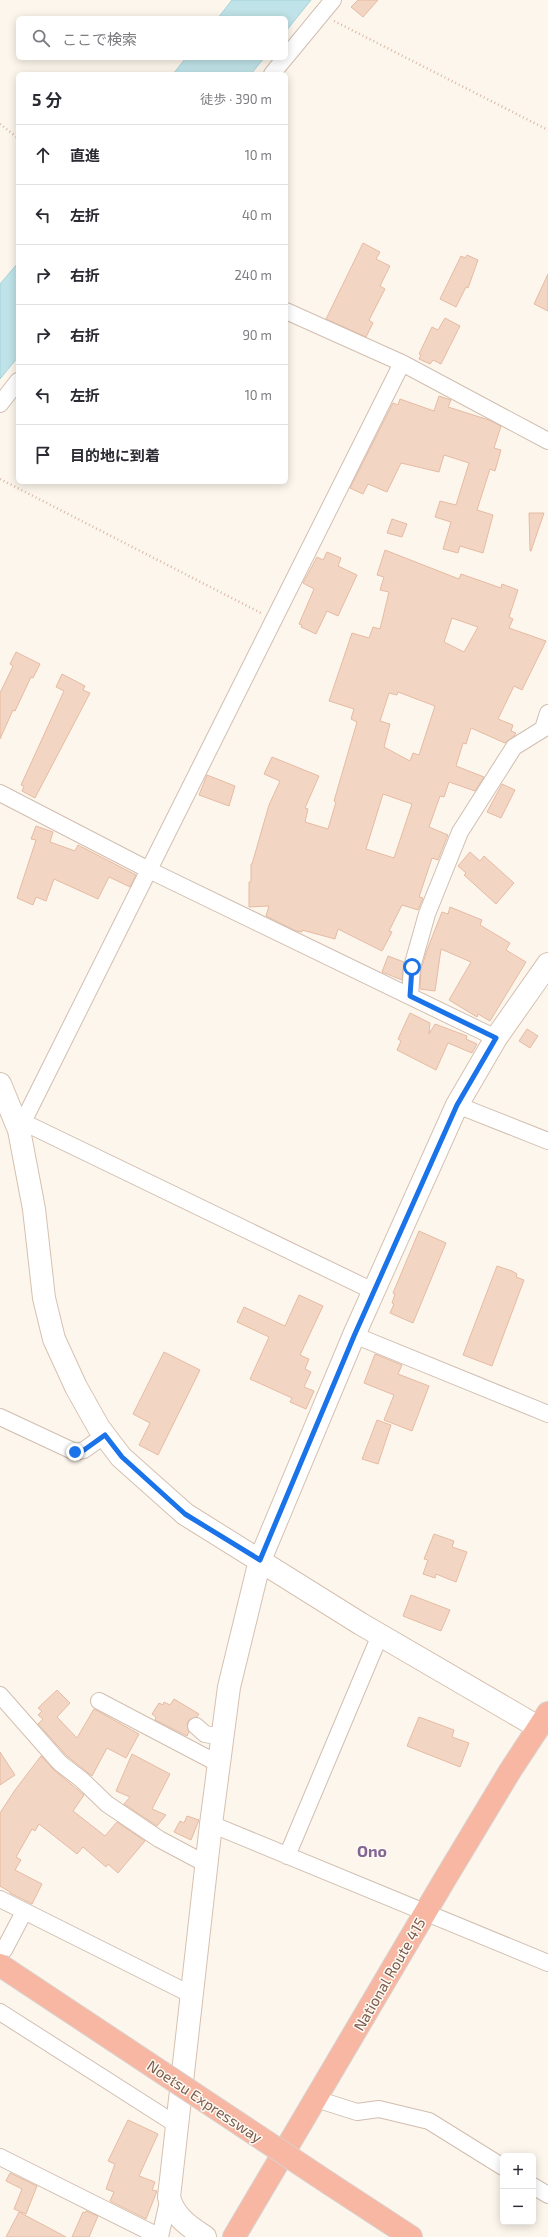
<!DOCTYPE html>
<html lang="ja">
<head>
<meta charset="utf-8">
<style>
	:root { --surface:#fff; --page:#f7f7f7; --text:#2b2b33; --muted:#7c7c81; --line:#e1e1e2 }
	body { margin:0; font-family:"Exo 2","Noto Sans JP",sans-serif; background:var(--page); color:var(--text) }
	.controls { position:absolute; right:12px; bottom:12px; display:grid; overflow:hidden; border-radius:6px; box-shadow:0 2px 10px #0003 }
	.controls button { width:36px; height:36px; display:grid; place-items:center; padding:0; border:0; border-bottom:1px solid var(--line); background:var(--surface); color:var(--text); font:20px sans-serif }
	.stop { position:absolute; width:12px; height:12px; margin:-9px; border:3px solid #1a73e8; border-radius:50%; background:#fff }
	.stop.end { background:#1a73e8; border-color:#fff; box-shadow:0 1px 4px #0008 }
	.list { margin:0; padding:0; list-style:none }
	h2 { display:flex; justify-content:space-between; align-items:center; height:52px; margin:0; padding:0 16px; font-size:17px }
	h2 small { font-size:13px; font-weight:400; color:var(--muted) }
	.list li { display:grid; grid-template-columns:26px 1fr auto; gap:12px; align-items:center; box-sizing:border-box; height:60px; padding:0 16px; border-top:1px solid var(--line) }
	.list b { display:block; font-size:15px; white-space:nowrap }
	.list em { font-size:13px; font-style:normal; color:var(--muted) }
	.icon { flex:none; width:22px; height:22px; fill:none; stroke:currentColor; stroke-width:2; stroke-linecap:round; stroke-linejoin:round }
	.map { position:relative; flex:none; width:548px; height:2237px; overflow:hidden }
	.search { position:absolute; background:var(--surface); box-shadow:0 2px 10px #0003; left:16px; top:16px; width:272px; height:44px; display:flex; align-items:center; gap:10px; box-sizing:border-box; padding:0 14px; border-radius:6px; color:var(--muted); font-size:15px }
	.panel { position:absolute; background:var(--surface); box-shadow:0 2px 10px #0003; left:16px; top:72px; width:272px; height:412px; border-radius:6px }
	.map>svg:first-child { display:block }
	.water { fill:#bfe3e8; stroke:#a5d3da }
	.building { fill:#f3d5c3; stroke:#e6bba3; fill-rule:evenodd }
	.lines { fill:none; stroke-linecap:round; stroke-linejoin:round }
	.street-casing { stroke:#d1beb0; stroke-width:18 }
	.secondary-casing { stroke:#d6c0b0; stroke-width:24 }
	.highway-casing { stroke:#dad1cd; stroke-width:24 }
	.path { stroke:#d9b8a5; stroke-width:2.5; stroke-dasharray:1 3; stroke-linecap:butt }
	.street { stroke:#fff; stroke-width:16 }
	.secondary { stroke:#fff; stroke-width:22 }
	.highway { stroke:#f7b7a3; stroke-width:22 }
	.highway-bridge-casing { stroke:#dad1cd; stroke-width:24; stroke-linecap:butt }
	.highway-bridge { stroke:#f7b7a3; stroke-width:22 }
	.route { stroke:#1a73e8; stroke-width:5 }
	.labels { text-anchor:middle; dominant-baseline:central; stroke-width:3; stroke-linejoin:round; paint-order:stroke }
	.street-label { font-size:15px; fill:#7a5c4d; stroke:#fffaf3 }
	.neighbourhood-label { font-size:16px; font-weight:bold; fill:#846695; stroke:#fffaf3 }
</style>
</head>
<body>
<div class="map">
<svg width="548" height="2237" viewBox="0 0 548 2237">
	<rect width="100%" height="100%" fill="#fdf6ec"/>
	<!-- water -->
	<path class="water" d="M232,0H311L286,31V18H218Z
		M186,58H264L251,74H173Z
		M18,263V357L0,379V284Z"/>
	<!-- building -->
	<path class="building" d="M358,0H378L363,17L351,7Z
		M363,243L380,252L376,259L390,266L380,286L385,289L369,320L373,323L366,337L326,319Z
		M467,255L478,260L468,288L466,287L456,307L440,299L461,256L465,258Z
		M548,274V311L534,304Z
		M445,318L460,326L441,364L433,360L430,364L419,359L421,355L419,354L432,327L438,330Z
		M439,396L451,400L448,407L489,420L501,426L494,448L501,450L495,471L490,469L477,510L493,515L483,553L460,546L458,553L443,549L451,522L435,517L440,501L456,505L469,463L444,455L439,472L401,463L387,492L368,484L363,494L350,488L393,403L398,405L400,399L434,411Z
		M529,513H544L531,551H530Z
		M392,519L407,524L402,537L387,533Z
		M385,550L459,579L461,574L501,588L502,584L518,590L509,617L513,619L509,628L546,641L522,690L514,686L498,719L513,725L511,731L516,733L514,736L505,743L471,728L466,744L463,743L456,766L484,777L475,791L449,782L444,797L440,796L429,827L448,835L438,860L432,858L419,897L423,898L418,910L402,905L389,931L392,932L382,951L338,929L335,939L302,930V932L296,931L266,916L269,906L249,907V882H251V864H252L269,805L280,781L264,774L272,757L319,776L305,808L308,809L305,822L328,829L336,802L334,801L357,722L351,719L354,709L329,701L352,633L369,638L373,627L380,629L389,592L380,590L384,577L377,575ZM452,618L478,627L464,652L444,642ZM398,692L435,706L419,755L413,753L410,761L384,747L390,724L380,721L389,693L397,695ZM383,794L412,804L394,858L366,849Z
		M327,552L341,558L338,566L357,575L338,616L327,611L316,634L301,627L302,625L299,624L314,589L303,583L317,557L323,560Z
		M16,652L40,664L33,678L31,677L15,711L13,710L0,739V693L13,666L10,664Z
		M62,674L85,686L83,690L90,693L35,798L22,791L24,786L21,785L64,691L56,687Z
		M207,775L235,786L229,806L199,795Z
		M502,784L515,790L501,818L487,812Z
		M36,826L53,832L50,842L75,851L78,845L136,875L130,887L109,877L98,899L54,879L46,901L36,897L33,905L17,898L36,840L31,839Z
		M470,852L480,861L484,856L514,883L496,904L464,875L466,873L458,866Z
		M450,907L482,920L480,925L510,943L506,950L526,962L490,1021L478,1014L477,1017L449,1000L471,962L441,949L435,991L420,989L421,969L427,950L442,912L448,914Z
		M388,956L404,962L402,980L382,972Z
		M410,1013L430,1023L429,1034L435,1024L467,1036L466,1039L477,1044L472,1053L448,1043L436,1070L397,1050L401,1041L398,1039Z
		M527,1029L538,1036L530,1048L519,1041Z
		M419,1231L446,1243L413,1323L390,1313L394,1304L392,1303L395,1294L393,1293Z
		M497,1266L512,1271L517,1274L516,1277L524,1280L492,1366L463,1355Z
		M299,1295L323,1306L300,1355L309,1359L305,1369L311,1372L304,1387L314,1391L306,1409L290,1402L292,1398L250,1379L269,1337L237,1322L244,1307L285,1326Z
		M164,1352L200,1370L158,1455L139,1445L150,1423L133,1414Z
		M375,1354L402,1365L398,1374L429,1386L412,1431L384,1420L394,1395L364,1383Z
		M377,1420L391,1425L378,1464L362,1459Z
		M434,1534L454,1541L452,1547L467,1552L456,1582L436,1574L435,1578L423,1574L428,1560L424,1559Z
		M411,1595L450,1610L441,1631L403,1616Z
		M57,1690L70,1703L57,1717L77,1738L94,1709L139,1734L126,1758L107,1748L92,1776L67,1756L38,1724L43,1719L38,1715L42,1711L38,1708Z
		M174,1699L199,1714L197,1717L189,1720L187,1724L189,1732L187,1736L155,1720L156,1717L152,1714L159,1703L163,1705L164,1702L170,1705Z
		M419,1717L454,1730L452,1737L469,1743L460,1767L407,1746Z
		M0,1752L15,1775L0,1785Z
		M132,1754L170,1774L152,1809L166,1815L157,1826L124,1804L130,1797L116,1791Z
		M41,1756L54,1770L84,1795L73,1811L105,1836L117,1822L145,1841L118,1873L108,1864L106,1867L83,1847L77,1854L39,1824L35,1831L32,1829L16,1857L21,1860L15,1870L42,1884L32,1904L10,1893V1892L0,1886V1813L15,1790Z
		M187,1816L199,1820L191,1840L174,1832L180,1821L184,1823Z
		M128,2120L158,2134L139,2176L155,2182L152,2190L157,2191L146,2219L110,2201L114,2192L106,2189L115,2164L108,2161Z
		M10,2173L37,2186L26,2214L14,2209L22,2189L6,2181Z
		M86,2211L98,2216L89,2237H72L83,2212L85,2213Z
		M19,2212L66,2237H6Z"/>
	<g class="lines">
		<!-- street casing -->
		<g class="street-casing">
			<path id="street" d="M286,57L333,0
				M272,74L285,58
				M286,311L402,363L548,441
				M0,404L18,381
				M0,793L149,870L496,1038
				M410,996L412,967L427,914L460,832L514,747L543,729L548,713
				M457,1105L548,1141
				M23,1122L373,1291
				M19,1130L402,363
				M354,1335L548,1414
				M0,1417L75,1452L84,1450L105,1435
				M0,1695L60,1763L82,1780L107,1804L159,1839L206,1864
				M99,1701L219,1764
				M196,1726L205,1734L222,1737
				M211,1824L548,1963
				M287,1856L380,1635
				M0,1899L192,1995
				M4,1950L24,1912
				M0,2012L177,2125
				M316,2099L357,2112L379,2109L429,2121L503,2167
				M0,2157L160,2237
				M533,2186L548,2195
				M160,2237L169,2197"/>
		</g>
		<!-- secondary casing -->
		<g class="secondary-casing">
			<path id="secondary" d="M0,1084L19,1130L34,1209L44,1298L54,1339L76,1387L99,1428L121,1457L185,1514L361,1624L538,1727
				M205,2237C189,2226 174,2217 169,2197L211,1824L229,1687L260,1560L354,1335L457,1105L496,1038L548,964"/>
		</g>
		<!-- highway casing -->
		<g class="highway-casing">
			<path id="highway" d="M330,2184L411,2237
				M234,2237L445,1879L510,1771L548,1713"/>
		</g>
		<!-- path -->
		<path class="path" d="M334,21L548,130
			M0,124L18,138
			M0,479L261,613"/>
		<!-- street -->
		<use href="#street" class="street"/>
		<!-- secondary -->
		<use href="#secondary" class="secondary"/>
		<!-- highway -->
		<use href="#highway" class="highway"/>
		<!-- highway-bridge casing -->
		<g class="highway-bridge-casing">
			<path id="highway-bridge" d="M0,1965L330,2184"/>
		</g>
		<!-- highway-bridge -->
		<use href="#highway-bridge" class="highway-bridge"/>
	</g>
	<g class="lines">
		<!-- route -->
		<path class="route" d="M75,1452L84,1450L105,1435L122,1457L185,1514L260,1560L354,1336L457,1105L496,1038L410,996L412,967"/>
	</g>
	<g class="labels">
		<!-- street labels -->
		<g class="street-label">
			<text transform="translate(389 1974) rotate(-60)">National Route 415</text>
			<text transform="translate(205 2101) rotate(34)">Noetsu Expressway</text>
		</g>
		<!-- neighbourhood labels -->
		<g class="neighbourhood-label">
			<text x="372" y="1850">Ono</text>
		</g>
	</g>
</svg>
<div class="controls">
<button>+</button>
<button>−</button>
</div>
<div class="stop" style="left:412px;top:967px"></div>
<div class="stop end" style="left:75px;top:1452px"></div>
<div class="search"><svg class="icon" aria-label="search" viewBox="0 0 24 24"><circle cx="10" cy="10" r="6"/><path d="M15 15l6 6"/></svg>ここで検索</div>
<section class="panel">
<h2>5 分<small>徒歩 · 390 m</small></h2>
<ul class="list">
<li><svg class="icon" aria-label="ahead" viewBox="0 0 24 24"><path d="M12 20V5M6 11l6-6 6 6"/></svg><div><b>直進</b></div><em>10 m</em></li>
<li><svg class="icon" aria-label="left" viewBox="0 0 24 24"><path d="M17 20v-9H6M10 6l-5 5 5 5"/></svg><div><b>左折</b></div><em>40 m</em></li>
<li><svg class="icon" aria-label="right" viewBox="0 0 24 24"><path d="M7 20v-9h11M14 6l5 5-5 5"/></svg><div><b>右折</b></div><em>240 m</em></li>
<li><svg class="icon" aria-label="right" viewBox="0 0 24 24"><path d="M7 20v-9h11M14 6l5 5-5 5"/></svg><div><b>右折</b></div><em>90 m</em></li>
<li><svg class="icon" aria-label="left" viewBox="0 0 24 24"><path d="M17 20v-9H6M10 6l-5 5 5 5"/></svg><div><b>左折</b></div><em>10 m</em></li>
<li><svg class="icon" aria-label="arrive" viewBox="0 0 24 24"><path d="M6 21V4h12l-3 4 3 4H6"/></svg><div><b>目的地に到着</b></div></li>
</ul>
</section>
</div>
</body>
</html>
